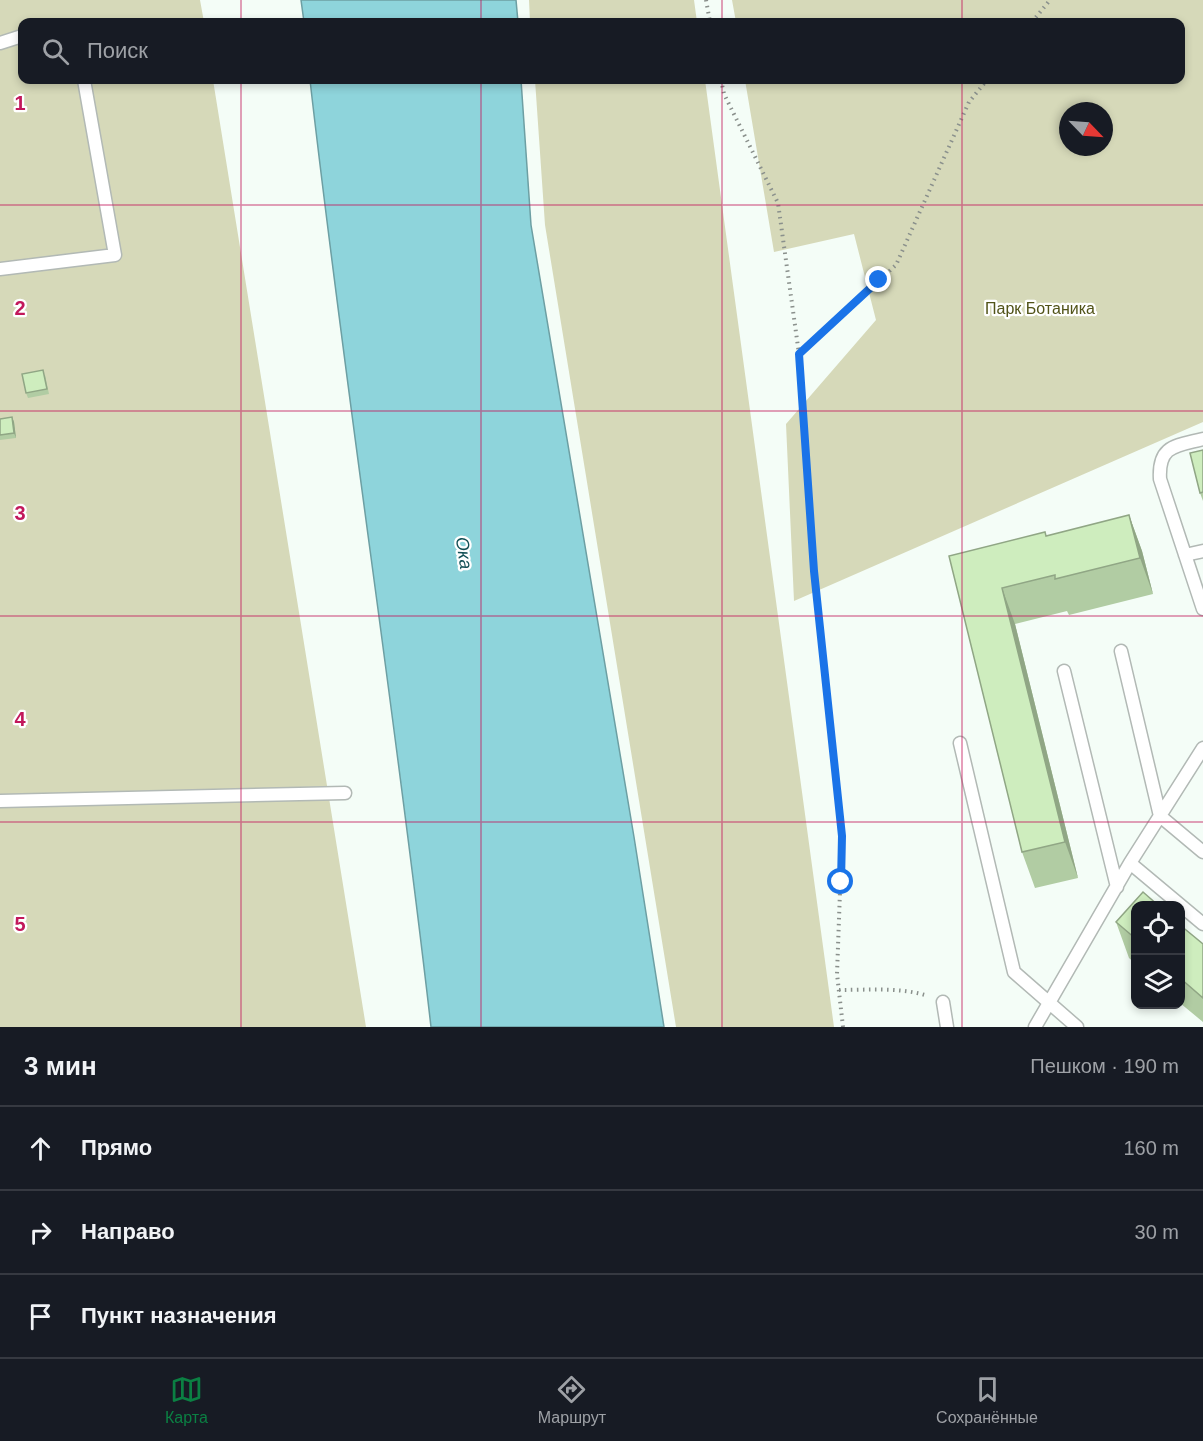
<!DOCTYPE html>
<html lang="ru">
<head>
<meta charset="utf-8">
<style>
	:root { --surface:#171b24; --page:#242831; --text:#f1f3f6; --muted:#9ea1a6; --line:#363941; --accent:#0b8043 }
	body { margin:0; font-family:Arial,sans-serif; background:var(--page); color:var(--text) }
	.controls { position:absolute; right:18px; bottom:18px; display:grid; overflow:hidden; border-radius:12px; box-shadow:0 3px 9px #0003 }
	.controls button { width:54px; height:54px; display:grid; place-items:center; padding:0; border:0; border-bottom:2px solid var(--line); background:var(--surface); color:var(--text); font:30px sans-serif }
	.compass { position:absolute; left:1059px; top:102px; width:54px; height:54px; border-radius:50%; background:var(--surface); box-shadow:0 3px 9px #0003; rotate:115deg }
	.stop { position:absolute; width:18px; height:18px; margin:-14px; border:4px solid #1a73e8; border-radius:50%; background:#fff }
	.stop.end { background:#1a73e8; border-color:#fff; box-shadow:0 2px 6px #0008 }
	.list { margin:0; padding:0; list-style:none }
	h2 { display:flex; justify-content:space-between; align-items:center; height:78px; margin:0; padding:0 24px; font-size:26px }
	h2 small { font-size:20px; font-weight:400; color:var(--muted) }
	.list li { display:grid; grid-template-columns:39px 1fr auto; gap:18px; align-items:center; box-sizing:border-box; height:84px; padding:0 24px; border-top:2px solid var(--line) }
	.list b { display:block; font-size:22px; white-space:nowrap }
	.list em { font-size:20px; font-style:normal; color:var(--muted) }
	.icon { flex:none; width:33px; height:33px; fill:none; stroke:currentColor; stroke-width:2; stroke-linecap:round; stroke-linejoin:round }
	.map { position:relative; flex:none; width:1203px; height:1027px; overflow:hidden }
	.search { position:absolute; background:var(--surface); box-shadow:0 3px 9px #0003; left:18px; right:18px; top:18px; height:66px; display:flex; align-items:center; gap:15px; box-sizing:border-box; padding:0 21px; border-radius:12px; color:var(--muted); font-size:22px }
	.sheet { height:330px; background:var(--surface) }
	nav { display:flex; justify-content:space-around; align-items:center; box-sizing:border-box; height:84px; border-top:2px solid var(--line); background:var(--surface); font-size:16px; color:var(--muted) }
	nav a { display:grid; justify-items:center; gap:3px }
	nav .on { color:var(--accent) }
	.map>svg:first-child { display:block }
	.green { fill:#d6d9b9; fill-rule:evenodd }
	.water { fill:#8ed4db; stroke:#6d9fa3; stroke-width:1.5 }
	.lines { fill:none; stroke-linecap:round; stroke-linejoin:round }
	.lane-casing { stroke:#b2b9b5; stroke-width:15 }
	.path { stroke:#8a908c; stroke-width:4; stroke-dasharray:1.5 4.5; stroke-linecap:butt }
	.lane { stroke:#fff; stroke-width:12 }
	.wall { fill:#b1cca3 }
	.shaded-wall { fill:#90a685 }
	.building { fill:#ceedbe; stroke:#90a685; stroke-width:1.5 }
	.route { stroke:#1a73e8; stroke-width:8 }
	.grid { fill:none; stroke:#c2185b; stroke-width:1.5; stroke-opacity:0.55 }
	.labels { text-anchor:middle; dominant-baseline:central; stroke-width:4.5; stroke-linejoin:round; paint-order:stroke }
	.park-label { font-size:16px; fill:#515318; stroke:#fff }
	.water-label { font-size:18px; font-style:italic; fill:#135056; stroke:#fff }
	.grid-label { font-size:20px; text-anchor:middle; font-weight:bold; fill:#c2185b; stroke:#fff; stroke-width:4.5; stroke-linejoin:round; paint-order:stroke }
</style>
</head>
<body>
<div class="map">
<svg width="1203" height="1027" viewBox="0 0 1203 1027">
	<rect width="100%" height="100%" fill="#f4fdf7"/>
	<!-- green -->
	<path class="green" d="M0,0H200L204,22H22V80H213L366,1027H0Z
		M529,0H694L697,22H530Z
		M732,0H1203V422L794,601L786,424L876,320L854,234L774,252L745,80H1180V22H736ZM1068,111H1104V147H1068Z
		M535,80H705L834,1027H676L545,225Z"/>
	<!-- water -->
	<path class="water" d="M301,0H516L518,22H304Z
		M310,80H521L531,225L634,837L664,1027H431C395,711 346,396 310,80Z"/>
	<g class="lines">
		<!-- lane casing -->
		<g class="lane-casing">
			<path id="lane" d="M0,43L22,36
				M0,269L115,255L84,80
				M1203,439C1176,446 1158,445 1160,479L1203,609
				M1185,555L1203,551
				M1121,651L1160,816L1203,852
				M1064,671L1117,887
				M960,743L1014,972L1077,1027
				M0,801L345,793
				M1130,863L1203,924
				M943,1002L947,1027
				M1035,1027L1130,863L1203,748"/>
		</g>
		<!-- path -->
		<path class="path" d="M706,0L710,22
			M1032,22L1050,0
			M721,80L724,94L778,203L799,354
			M839,990C867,990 901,987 928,996
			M843,1027L837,974L842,836L814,571L799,354L896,265L969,102L987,80"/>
		<!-- lane -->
		<use href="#lane" class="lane"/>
	</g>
	<!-- wall -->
	<path class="wall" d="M45,375L49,394L28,398L26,393Z
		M12,417L14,422L16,438L0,440V419Z
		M1203,450V501L1200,493Z
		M1129,515L1142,551L1153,594L1069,615L1067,611L1015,624L1078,878L1035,888L1022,852L949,556L1046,536Z
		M1136,906V964L1129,958L1116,922Z
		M1180,925L1203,944V1022L1180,1003Z"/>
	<!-- shaded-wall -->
	<path class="shaded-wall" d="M12,417L14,422L16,438L14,433Z
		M1129,515L1142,551L1153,594L1140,558Z
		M1002,588L1015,624L1078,878L1065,842Z"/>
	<!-- building -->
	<path class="building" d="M43,370L47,389L26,393L22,374Z
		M12,417L14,433L0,435V419Z
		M1203,450V492L1200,493L1190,453Z
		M1129,515L1140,558L1055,579V575L1002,588L1065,842L1022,852L949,556L1045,532L1046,536Z
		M1143,892L1159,906H1136V939L1116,922Z
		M1180,925L1203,944V998L1180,978Z"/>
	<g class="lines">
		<!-- route -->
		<path class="route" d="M841,882L842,836L814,571L799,354L879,280"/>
	</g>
	<!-- grid -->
	<path class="grid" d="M241,0V22M481,0V22M722,0V22M962,0V22M241,80V1027M481,80V1027M722,80V1027M962,80V1027M0,205H1203M0,411H1203M0,616H1203M0,822H1203"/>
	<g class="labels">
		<!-- park labels -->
		<g class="park-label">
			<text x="1040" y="308">Парк Ботаника</text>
		</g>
		<!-- water labels -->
		<g class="water-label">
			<text transform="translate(464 553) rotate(82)">Ока</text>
		</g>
	</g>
	<g class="grid-label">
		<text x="20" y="110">1</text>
		<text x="20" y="315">2</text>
		<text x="20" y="520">3</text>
		<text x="20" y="726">4</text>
		<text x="20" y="931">5</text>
	</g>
</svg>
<div class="controls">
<button><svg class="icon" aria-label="locate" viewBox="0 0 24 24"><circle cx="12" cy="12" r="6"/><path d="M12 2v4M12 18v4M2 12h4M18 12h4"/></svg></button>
<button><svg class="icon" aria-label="layers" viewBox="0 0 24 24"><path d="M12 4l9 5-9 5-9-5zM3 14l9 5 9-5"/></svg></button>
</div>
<svg class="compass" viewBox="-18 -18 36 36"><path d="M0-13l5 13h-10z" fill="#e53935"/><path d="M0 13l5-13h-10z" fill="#9ea1a6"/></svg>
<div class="stop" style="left:841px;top:882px"></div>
<div class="stop end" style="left:879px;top:280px"></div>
<div class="search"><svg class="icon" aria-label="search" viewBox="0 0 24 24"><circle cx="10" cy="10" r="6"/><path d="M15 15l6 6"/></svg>Поиск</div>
</div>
<section class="sheet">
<h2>3 мин<small>Пешком · 190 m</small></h2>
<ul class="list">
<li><svg class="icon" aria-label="ahead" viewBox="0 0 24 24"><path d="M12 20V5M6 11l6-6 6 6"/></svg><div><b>Прямо</b></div><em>160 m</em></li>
<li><svg class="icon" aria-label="right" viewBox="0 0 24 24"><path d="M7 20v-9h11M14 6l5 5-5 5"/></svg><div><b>Направо</b></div><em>30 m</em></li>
<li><svg class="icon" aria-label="arrive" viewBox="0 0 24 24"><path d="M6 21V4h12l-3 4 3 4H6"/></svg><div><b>Пункт назначения</b></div></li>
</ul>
</section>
<nav>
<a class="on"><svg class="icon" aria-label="map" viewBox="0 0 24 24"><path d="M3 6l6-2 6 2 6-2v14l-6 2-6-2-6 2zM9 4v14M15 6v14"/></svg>Карта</a>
<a><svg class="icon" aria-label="directions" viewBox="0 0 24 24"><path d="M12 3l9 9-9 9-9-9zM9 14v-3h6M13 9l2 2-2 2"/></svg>Маршрут</a>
<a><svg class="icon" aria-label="saved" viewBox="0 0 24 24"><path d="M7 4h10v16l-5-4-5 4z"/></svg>Сохранённые</a>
</nav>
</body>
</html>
